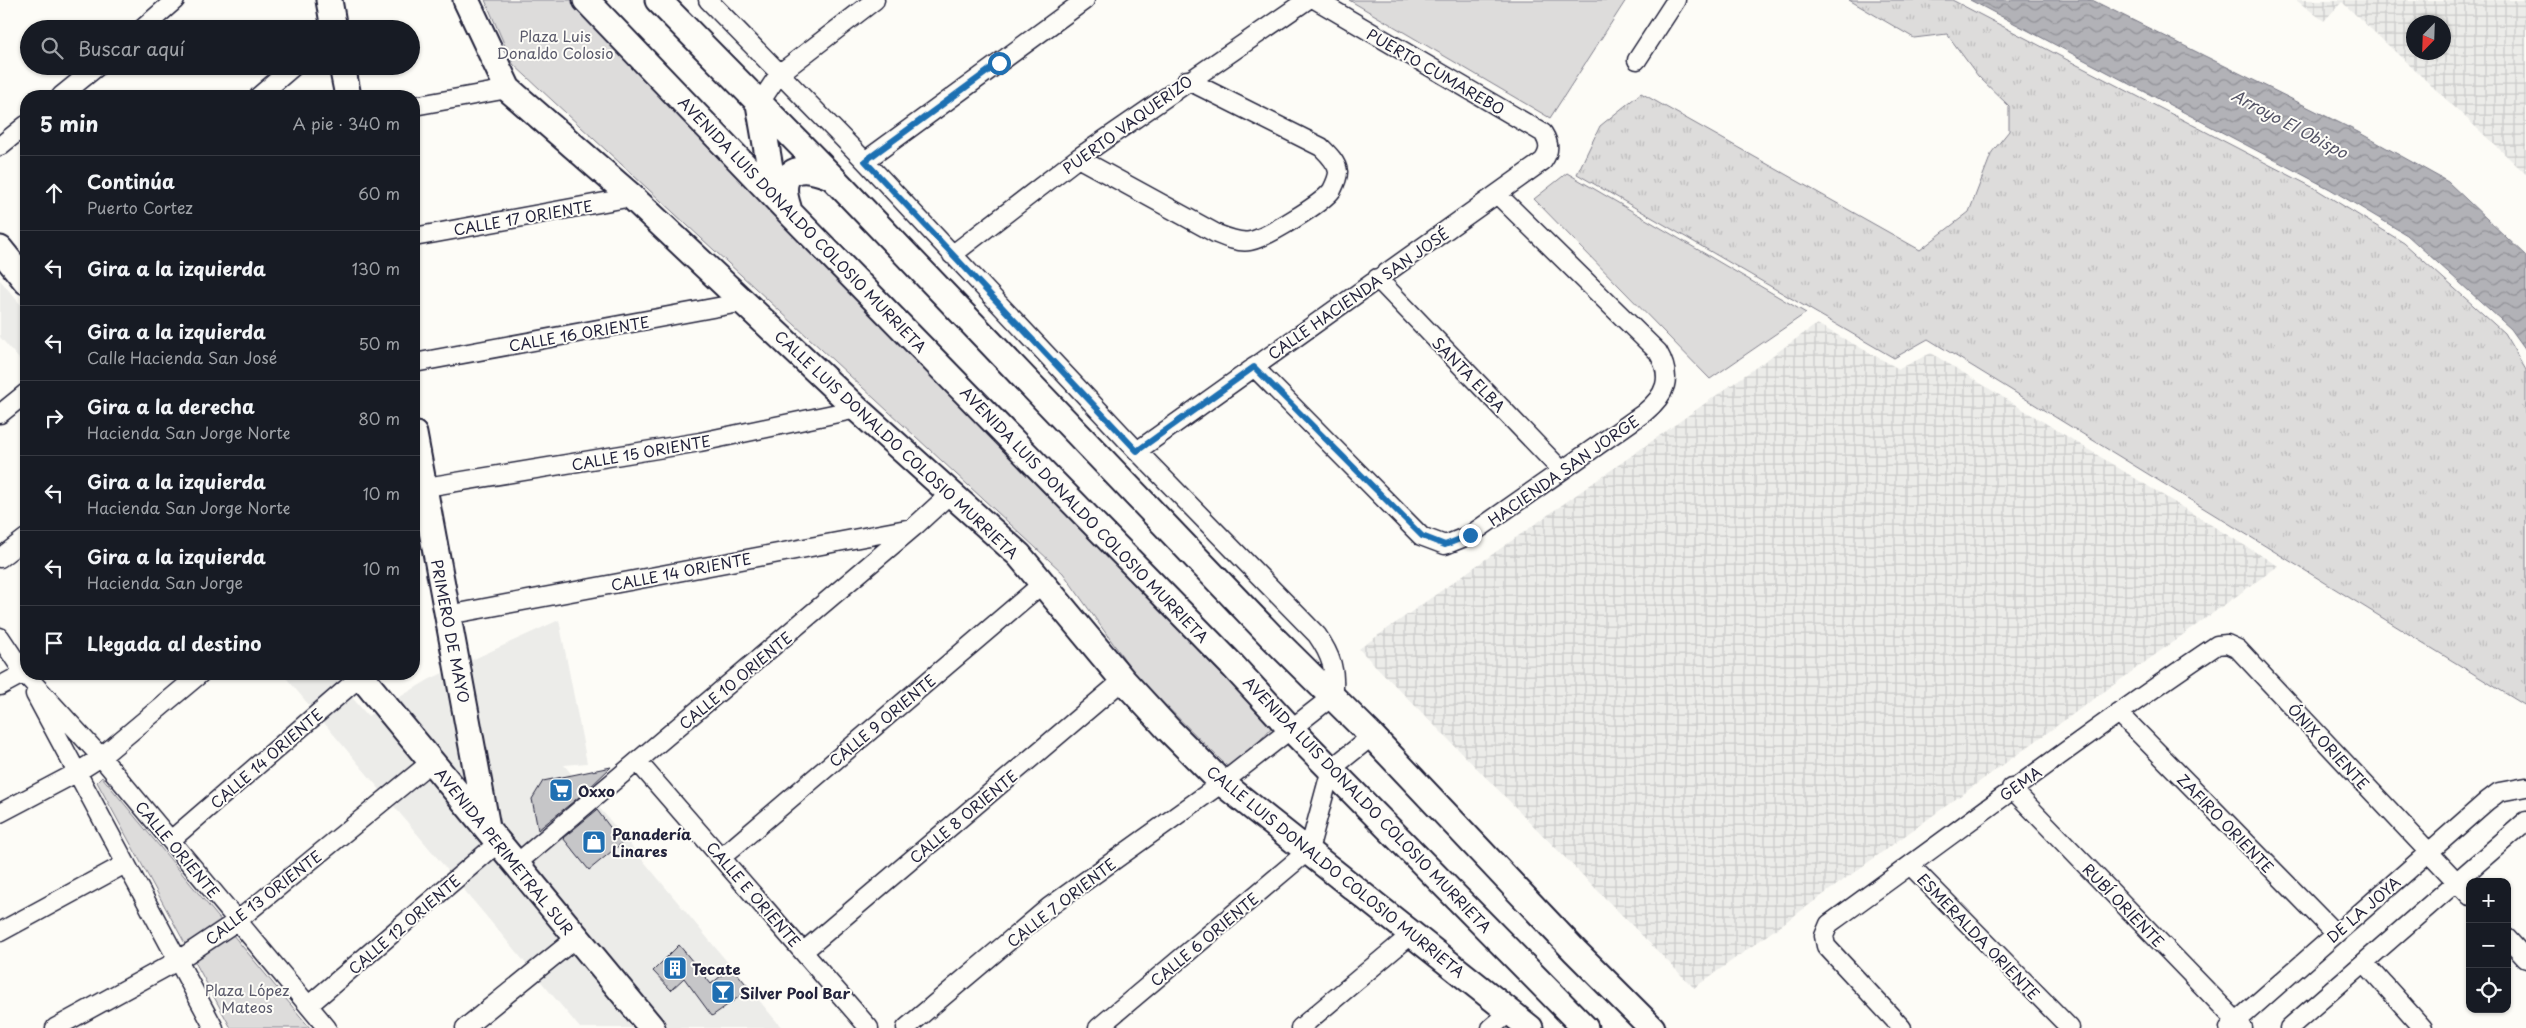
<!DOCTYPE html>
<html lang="es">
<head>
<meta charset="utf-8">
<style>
	:root { --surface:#171b24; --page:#242831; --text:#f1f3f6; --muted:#9ea1a6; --line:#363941 }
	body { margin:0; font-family:"Playpen Sans",sans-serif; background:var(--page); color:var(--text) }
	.controls { position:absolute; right:15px; bottom:15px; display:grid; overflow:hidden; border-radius:10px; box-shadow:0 1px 4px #0004 }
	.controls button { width:45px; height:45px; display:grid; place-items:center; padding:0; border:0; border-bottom:1px solid var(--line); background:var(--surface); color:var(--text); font:25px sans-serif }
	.compass { position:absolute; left:2406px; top:15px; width:45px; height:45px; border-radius:50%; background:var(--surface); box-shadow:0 1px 4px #0004; rotate:203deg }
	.stop { position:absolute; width:15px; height:15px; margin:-11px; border:4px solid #1f6fb2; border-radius:50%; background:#fff }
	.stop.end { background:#1f6fb2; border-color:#fff; box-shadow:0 1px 5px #0008 }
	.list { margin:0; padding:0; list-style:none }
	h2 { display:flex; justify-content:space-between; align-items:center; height:65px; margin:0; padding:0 20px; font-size:21px }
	h2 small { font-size:16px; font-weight:400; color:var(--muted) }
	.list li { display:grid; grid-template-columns:32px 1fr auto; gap:15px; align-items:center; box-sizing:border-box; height:75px; padding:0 20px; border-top:1px solid var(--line) }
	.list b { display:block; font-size:19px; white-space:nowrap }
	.list p { margin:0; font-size:16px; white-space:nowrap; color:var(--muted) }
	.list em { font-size:16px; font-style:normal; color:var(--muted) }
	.icon { flex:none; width:28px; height:28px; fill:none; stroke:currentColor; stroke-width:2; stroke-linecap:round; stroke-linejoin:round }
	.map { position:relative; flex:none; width:2526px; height:1028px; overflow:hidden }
	.search { position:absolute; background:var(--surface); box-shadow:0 1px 4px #0004; left:20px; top:20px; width:400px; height:55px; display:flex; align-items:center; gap:12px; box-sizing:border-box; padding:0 18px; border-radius:28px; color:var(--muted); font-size:19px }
	.panel { position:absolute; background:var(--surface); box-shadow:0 1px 4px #0004; left:20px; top:90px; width:400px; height:590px; border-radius:20px }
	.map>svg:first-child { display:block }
	.built { fill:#ecece9 }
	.industrial { fill:url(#industrial-grid); fill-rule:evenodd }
	.grass { fill:url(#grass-tufts); stroke:#807f8b }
	.park { fill:#dddcdb; stroke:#807f8b }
	.water { fill:url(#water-waves); stroke:#787885 }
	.building { fill:#c6c6c8; stroke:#22223b }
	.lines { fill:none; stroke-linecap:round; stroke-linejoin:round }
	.street-casing { stroke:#22223b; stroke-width:21 }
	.secondary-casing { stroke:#22223b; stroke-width:29 }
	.street { stroke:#fdfcf7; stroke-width:18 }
	.secondary { stroke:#fdfcf7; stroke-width:25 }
	.route { stroke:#1f6fb2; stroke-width:6 }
	.labels { text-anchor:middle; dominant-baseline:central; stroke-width:4; stroke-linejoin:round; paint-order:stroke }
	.park-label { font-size:15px; fill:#5a5a6b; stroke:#fdfcf7 }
	.street-label { font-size:15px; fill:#22223b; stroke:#fdfcf7 }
	.poi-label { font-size:15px; font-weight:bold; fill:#22223b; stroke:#fdfcf7; text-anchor:start }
	.water-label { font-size:16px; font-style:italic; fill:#545466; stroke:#fdfcf7 }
</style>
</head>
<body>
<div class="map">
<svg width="2526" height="1028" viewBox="0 0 2526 1028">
	<defs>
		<pattern id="industrial-grid" width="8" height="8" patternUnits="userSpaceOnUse" patternTransform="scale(1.25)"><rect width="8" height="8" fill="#ecece9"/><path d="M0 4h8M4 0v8" fill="none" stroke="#cacac9"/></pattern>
		<pattern id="grass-tufts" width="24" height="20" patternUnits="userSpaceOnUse" patternTransform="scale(1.25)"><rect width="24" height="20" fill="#dddcdb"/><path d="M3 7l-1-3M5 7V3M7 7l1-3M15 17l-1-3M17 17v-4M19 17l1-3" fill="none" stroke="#bdbcbd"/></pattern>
		<pattern id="water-waves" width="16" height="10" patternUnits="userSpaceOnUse" patternTransform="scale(1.25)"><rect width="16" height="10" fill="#b2b2b7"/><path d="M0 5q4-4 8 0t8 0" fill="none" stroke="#909096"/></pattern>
	</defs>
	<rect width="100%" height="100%" fill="#fdfcf7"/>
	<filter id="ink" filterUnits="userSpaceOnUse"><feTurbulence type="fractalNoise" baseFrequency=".02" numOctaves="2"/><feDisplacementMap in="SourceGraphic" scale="10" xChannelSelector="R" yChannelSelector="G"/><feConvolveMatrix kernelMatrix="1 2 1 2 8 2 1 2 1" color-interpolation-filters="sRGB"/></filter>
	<g filter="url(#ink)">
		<!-- built -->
		<path class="built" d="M0,280L26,311V367L0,337Z
			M559,620L587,763L564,765L782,1028H580L283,674H332L368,716L430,679Z"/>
		<!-- industrial -->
		<path class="industrial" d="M2296,0H2526V174L2342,2L2324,21ZM2414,22H2444V52H2414Z
			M1817,324L1899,369L1931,353L2278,566L1694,988L1359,649Z"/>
		<!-- grass -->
		<path class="grass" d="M1849,0H1952L2316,189L2404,243L2504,333L2526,370V706L1928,339L1894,358L1577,174L1600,126L1641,93L1920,250L1969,212L1992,152L2009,131V106L1978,76L1947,34L1914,38Z"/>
		<!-- park -->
		<path class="park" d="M485,0H574L1272,727L1232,771L1137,677L1063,573L513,64Z
			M1349,0H1626L1550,118Z
			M1567,173L1806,313L1710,379L1534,199Z
			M102,777L310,1028H231L97,782Z"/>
		<!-- water -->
		<path class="water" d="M1970,0H2092L2358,132L2448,182L2526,256V350L2511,329L2407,235L2330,189Z"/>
		<!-- building -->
		<path class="building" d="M611,767L584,793L538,830L532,799L543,781Z
			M597,810L622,843L589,870L563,838Z
			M679,945L711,984L732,967L750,989L712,1016L684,978L671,990L653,971Z"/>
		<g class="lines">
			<!-- street casing -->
			<g class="street-casing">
				<path id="street" d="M708,0L865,161L1137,451L1317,635C1331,655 1337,672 1333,696L1222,783L1049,907L906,1028
					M142,29L175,0
					M1637,60L1676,0
					M61,96L98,66
					M259,96L294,66
					M759,104L779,74L875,0
					M414,106L508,89
					M0,146L26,125
					M1078,158L1217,234C1227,238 1239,243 1250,241C1266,238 1323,203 1332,190C1334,186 1338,177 1338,172C1337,162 1327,153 1321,147L1187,80
					M865,161L1085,0
					M414,237L632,197
					M952,255L1078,158L1307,0
					M1377,278L1561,470
					M414,363L745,302
					M1254,367L1421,536L1445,545L1470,535L1644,413C1666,395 1673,378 1658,352L1498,195
					M0,414L26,393
					M1137,451L1543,161C1550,151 1550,144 1543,133L1316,0
					M414,489L700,442L857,409
					M0,558L26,538
					M448,615L912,528
					M0,637L24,673L101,757L327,1028
					M0,686L26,672
					M35,694L214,1028
					M2118,712L2335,933
					M638,762L869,1028
					M2011,788L2243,1028
					M0,813L76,773L101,757L200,674
					M171,840L361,676
					M722,857L1042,584
					M516,864L914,527L951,493
					M1910,865L2070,1028
					M0,932L125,864
					M2507,938L2526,959
					M804,951L1123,680
					M2365,963L2423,1028
					M309,1005L499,842
					M55,1028L177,961L237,921L431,762
					M465,1028L576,938
					M1098,1028L1309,850L1331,769L1372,736
					M1300,1028L1412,934
					M1491,1028L1511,1011
					M1902,1028L1826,946L1824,936L1829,924C1958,831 2085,734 2217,645L2227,644L2238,649L2470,896
					M2229,1028L2487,801L2499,792L2526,787
					M2289,1028L2526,821"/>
			</g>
			<!-- secondary casing -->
			<g class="secondary-casing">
				<path id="secondary" d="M329,0L334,29
					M466,0L508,89L632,197L857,409L1019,555L1123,680L1169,730L1222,783L1530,1028
					M586,0L790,213L1233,666L1291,729L1585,1028
					M658,0L832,177L1271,636L1372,736L1575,951L1652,1028
					M342,66L348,96
					M759,104L775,197
					M788,207C775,168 801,163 832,177
					M0,249L26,281
					M414,434L487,827
					M359,674L652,1028"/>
			</g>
			<!-- street -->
			<use href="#street" class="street"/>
			<!-- secondary -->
			<use href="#secondary" class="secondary"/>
		</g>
	</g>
	<g class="lines" filter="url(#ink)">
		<!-- route -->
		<path class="route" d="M999,63L865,161L1137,451L1254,367L1422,536L1445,545L1470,535"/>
	</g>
	<!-- icons -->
	<defs>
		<g id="supermarket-square" transform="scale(1.25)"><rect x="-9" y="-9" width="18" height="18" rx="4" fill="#1f6fb2" stroke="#fdfcf7"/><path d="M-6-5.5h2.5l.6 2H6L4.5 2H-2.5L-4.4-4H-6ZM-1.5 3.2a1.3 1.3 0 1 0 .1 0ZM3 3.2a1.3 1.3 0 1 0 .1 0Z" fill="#fff"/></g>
		<g id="shop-square" transform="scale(1.25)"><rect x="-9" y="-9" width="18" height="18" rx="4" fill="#1f6fb2" stroke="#fdfcf7"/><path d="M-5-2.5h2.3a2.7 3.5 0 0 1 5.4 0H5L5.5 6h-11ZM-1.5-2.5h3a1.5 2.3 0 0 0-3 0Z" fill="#fff"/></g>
		<g id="building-square" transform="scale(1.25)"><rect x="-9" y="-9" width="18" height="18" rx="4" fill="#1f6fb2" stroke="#fdfcf7"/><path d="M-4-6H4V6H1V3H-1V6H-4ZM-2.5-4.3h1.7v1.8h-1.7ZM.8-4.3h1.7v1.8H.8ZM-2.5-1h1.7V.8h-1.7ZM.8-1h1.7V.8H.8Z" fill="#fff"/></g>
		<g id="bar-square" transform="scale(1.25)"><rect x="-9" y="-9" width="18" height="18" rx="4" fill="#1f6fb2" stroke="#fdfcf7"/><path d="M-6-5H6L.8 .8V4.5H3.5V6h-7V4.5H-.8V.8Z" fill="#fff"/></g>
	</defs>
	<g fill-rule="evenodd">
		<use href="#supermarket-square" x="561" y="790"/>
		<use href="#shop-square" x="594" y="842"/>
		<use href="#building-square" x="675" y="968"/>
		<use href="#bar-square" x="723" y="992"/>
	</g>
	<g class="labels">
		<!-- park labels -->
		<g class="park-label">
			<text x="555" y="35">Plaza Luis<tspan x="555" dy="17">Donaldo Colosio</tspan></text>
			<text x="247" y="989">Plaza López<tspan x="247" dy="17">Mateos</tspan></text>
		</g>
		<!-- street labels -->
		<g class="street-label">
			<text transform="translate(1436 71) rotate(30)">PUERTO CUMAREBO</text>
			<text transform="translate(1127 124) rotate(-36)">PUERTO VAQUERIZO</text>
			<text transform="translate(523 217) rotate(-10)">CALLE 17 ORIENTE</text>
			<text transform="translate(803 224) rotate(46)">AVENIDA LUIS DONALDO COLOSIO MURRIETA</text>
			<text transform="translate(1358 293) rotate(-35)">CALLE HACIENDA SAN JOSÉ</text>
			<text transform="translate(579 333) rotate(-10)">CALLE 16 ORIENTE</text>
			<text transform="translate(1469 374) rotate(46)">SANTA ELBA</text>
			<text transform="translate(897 444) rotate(43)">CALLE LUIS DONALDO COLOSIO MURRIETA</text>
			<text transform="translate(641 452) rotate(-10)">CALLE 15 ORIENTE</text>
			<text transform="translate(1563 470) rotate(-35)">HACIENDA SAN JORGE</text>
			<text transform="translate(1085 514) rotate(46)">AVENIDA LUIS DONALDO COLOSIO MURRIETA</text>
			<text transform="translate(681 571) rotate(-11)">CALLE 14 ORIENTE</text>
			<text transform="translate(451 631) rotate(79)">PRIMERO DE MAYO</text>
			<text transform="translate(735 680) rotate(-40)">CALLE 10 ORIENTE</text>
			<text transform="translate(882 720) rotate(-40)">CALLE 9 ORIENTE</text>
			<text transform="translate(2329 746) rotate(47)">ÓNIX ORIENTE</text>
			<text transform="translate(266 758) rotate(-41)">CALLE 14 ORIENTE</text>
			<text transform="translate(2020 783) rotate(-36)">GEMA</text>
			<text transform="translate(1368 804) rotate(46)">AVENIDA LUIS DONALDO COLOSIO MURRIETA</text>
			<text transform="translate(963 816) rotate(-40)">CALLE 8 ORIENTE</text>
			<text transform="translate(2226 823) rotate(46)">ZAFIRO ORIENTE</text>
			<text transform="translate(178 849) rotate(50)">CALLE ORIENTE</text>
			<text transform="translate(505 851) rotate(51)">AVENIDA PERIMETRAL SUR</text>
			<text transform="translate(1336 871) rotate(39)">CALLE LUIS DONALDO COLOSIO MURRIETA</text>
			<text transform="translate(754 894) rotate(49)">CALLE E ORIENTE</text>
			<text transform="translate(263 897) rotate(-38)">CALLE 13 ORIENTE</text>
			<text transform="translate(1061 902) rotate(-38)">CALLE 7 ORIENTE</text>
			<text transform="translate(2124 905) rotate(46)">RUBÍ ORIENTE</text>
			<text transform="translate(2363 909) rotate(-41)">DE LA JOYA</text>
			<text transform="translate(404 924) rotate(-41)">CALLE 12 ORIENTE</text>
			<text transform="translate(1979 936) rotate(46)">ESMERALDA ORIENTE</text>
			<text transform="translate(1204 939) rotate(-40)">CALLE 6 ORIENTE</text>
		</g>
		<!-- poi labels -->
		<g class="poi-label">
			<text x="578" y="790">Oxxo</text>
			<text x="612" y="833">Panadería<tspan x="612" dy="17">Linares</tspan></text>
			<text x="692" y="968">Tecate</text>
			<text x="740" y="992">Silver Pool Bar</text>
		</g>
		<!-- water labels -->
		<g class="water-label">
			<text transform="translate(2290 123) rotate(28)">Arroyo El Obispo</text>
		</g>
	</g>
</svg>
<div class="controls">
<button>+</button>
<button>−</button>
<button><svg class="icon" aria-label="locate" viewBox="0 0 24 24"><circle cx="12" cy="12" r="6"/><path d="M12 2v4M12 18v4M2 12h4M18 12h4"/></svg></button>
</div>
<svg class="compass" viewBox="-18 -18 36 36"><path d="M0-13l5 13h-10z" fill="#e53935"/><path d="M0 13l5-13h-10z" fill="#9ea1a6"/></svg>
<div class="stop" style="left:999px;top:63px"></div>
<div class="stop end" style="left:1470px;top:535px"></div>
<div class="search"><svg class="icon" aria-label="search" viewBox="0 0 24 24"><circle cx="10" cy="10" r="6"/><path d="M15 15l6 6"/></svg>Buscar aquí</div>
<section class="panel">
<h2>5 min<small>A pie · 340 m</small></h2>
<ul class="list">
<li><svg class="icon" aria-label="ahead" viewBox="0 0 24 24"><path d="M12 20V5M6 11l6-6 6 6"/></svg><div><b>Continúa</b><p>Puerto Cortez</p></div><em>60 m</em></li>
<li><svg class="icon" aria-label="left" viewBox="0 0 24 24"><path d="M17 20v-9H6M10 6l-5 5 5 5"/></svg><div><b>Gira a la izquierda</b></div><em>130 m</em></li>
<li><svg class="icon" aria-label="left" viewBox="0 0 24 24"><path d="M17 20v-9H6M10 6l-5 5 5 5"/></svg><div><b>Gira a la izquierda</b><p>Calle Hacienda San José</p></div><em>50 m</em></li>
<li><svg class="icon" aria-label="right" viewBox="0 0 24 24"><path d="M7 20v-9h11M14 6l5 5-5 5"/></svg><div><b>Gira a la derecha</b><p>Hacienda San Jorge Norte</p></div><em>80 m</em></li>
<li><svg class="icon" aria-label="left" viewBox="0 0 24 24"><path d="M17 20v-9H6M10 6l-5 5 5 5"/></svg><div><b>Gira a la izquierda</b><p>Hacienda San Jorge Norte</p></div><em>10 m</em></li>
<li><svg class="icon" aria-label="left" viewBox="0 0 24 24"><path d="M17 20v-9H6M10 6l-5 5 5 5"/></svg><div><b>Gira a la izquierda</b><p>Hacienda San Jorge</p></div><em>10 m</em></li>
<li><svg class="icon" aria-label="arrive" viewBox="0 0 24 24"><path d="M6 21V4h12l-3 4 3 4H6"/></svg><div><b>Llegada al destino</b></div></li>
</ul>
</section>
</div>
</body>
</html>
